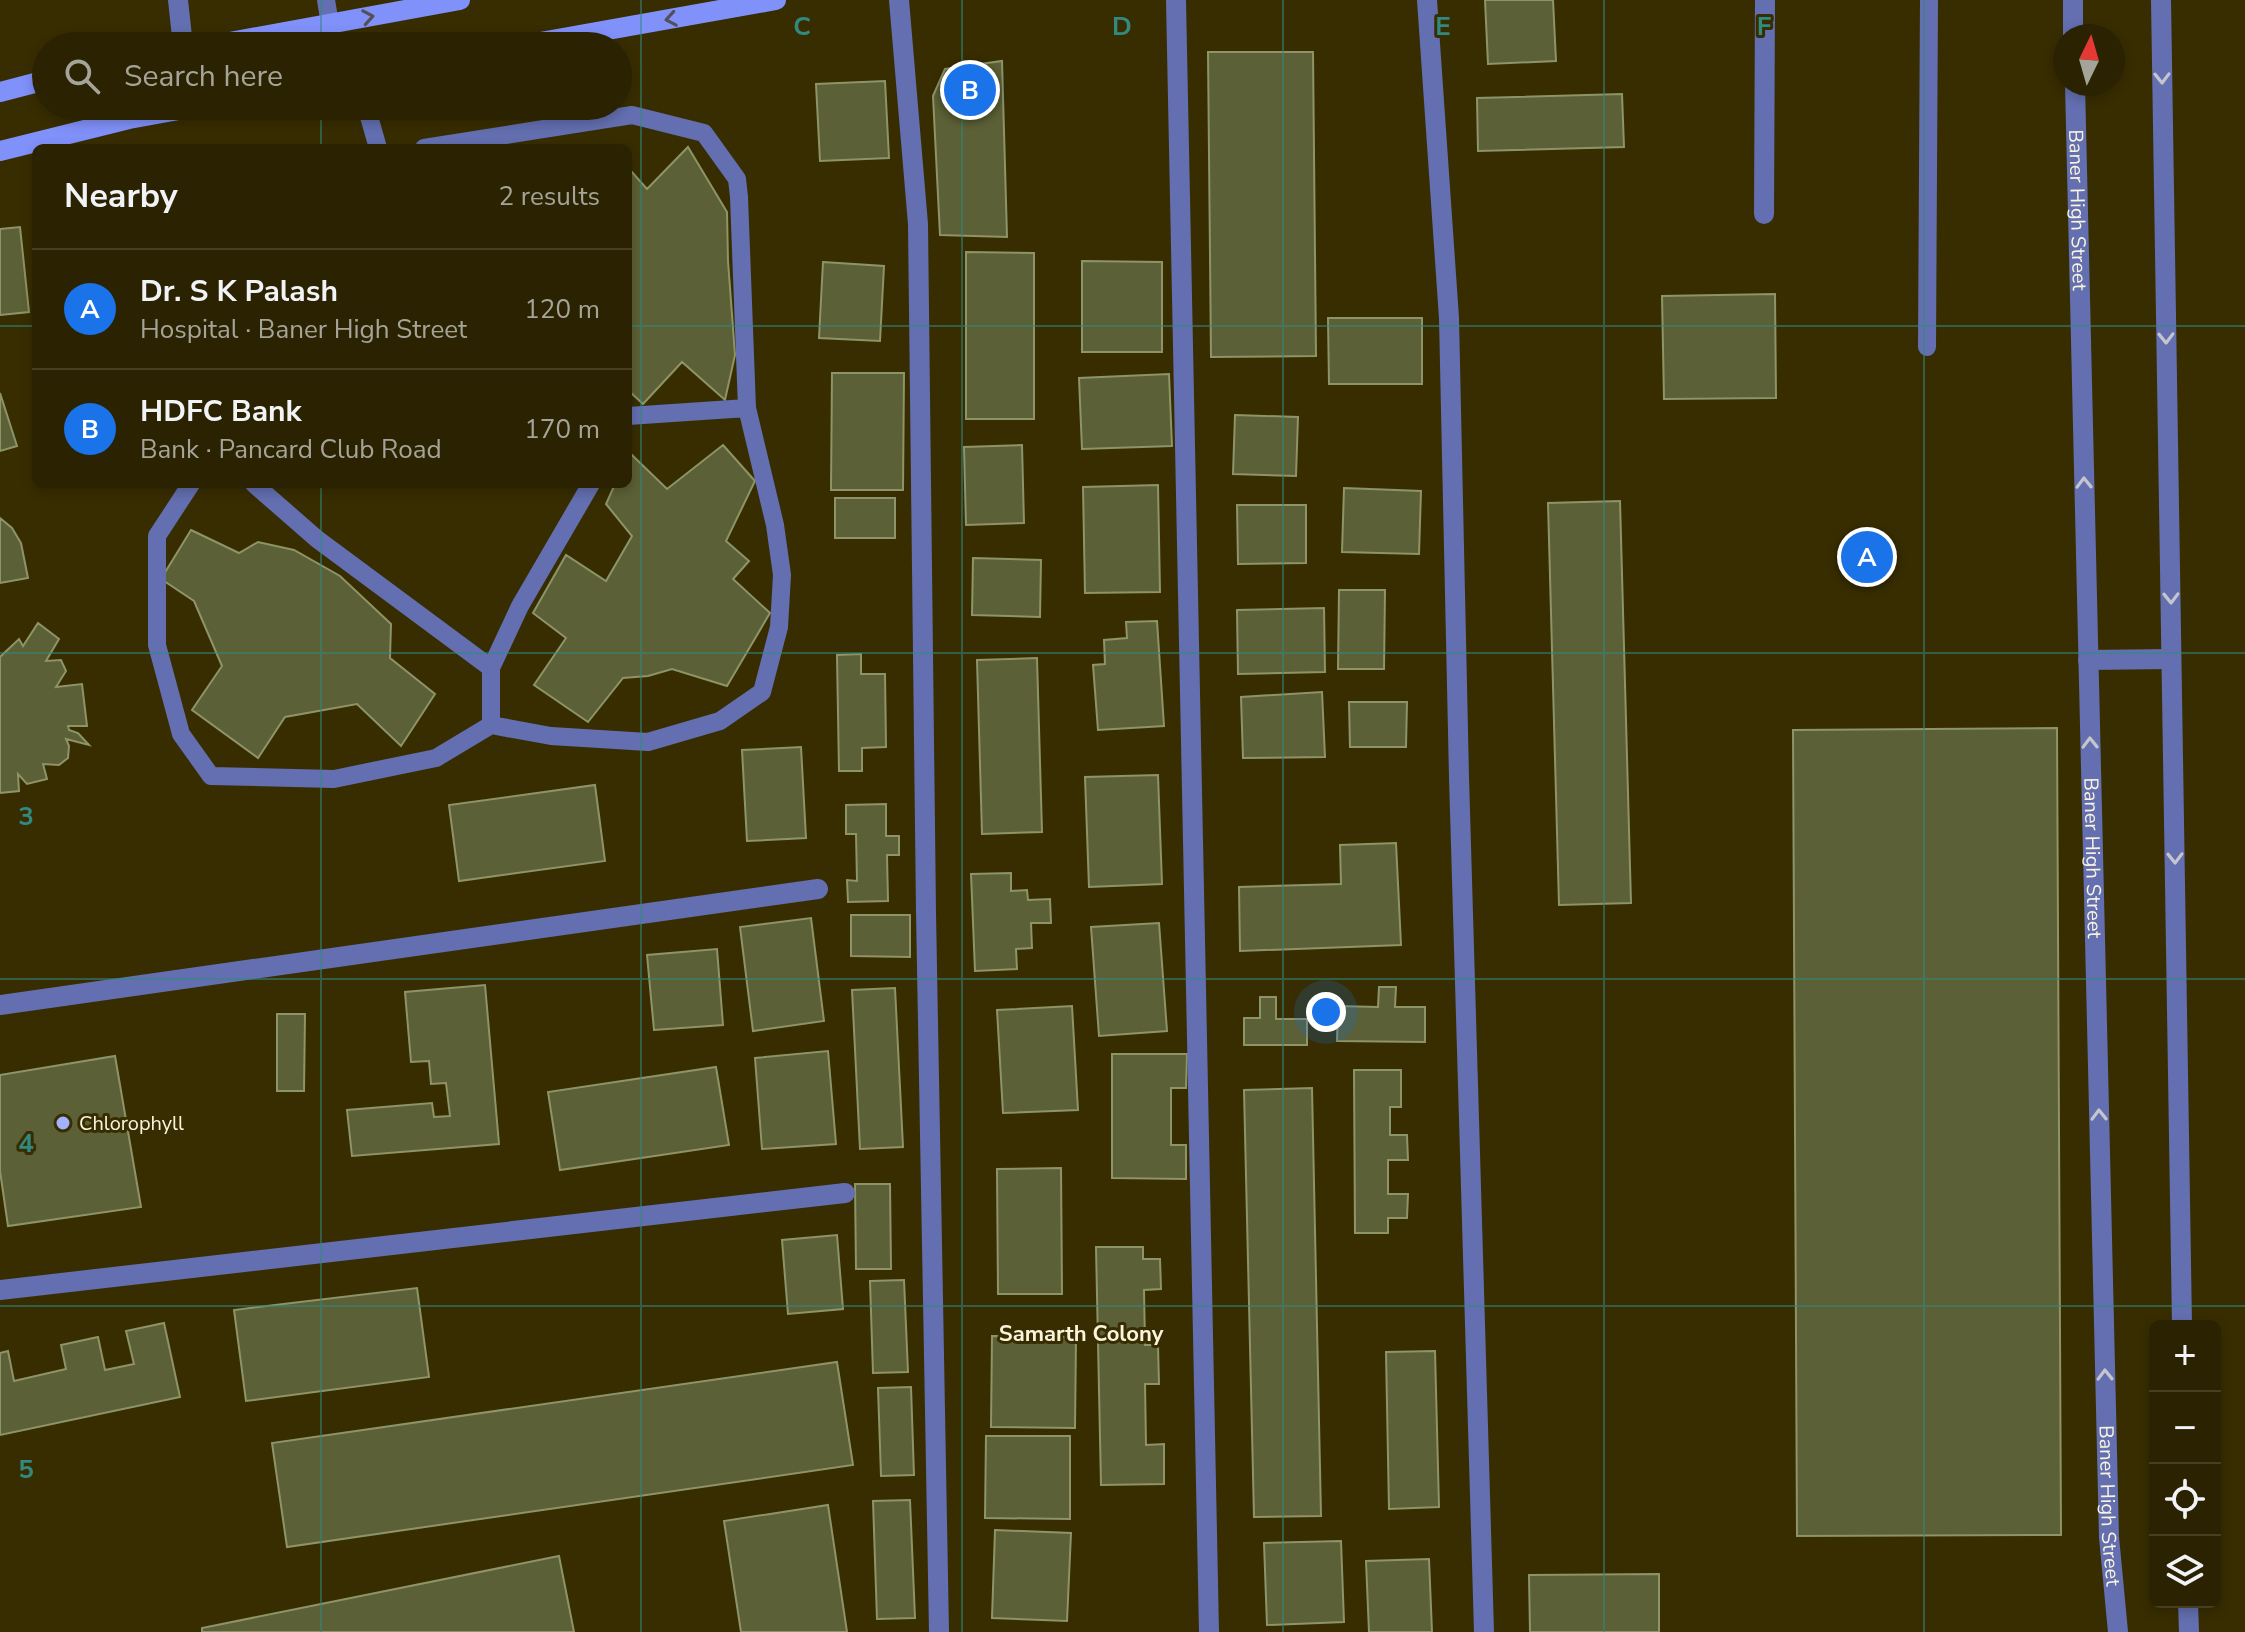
<!DOCTYPE html>
<html lang="en">
<head>
<meta charset="utf-8">
<style>
	:root { --surface:#2a2200; --page:#362f0f; --text:#f1f3f6; --muted:#a5a499; --line:#463f22; --accent:#1a73e8 }
	body { margin:0; font-family:"Nunito Sans",sans-serif; background:var(--page); color:var(--text) }
	.controls { position:absolute; right:24px; bottom:24px; display:grid; overflow:hidden; border-radius:12px; box-shadow:0 4px 12px #0003 }
	.controls button { width:72px; height:72px; display:grid; place-items:center; padding:0; border:0; border-bottom:2px solid var(--line); background:var(--surface); color:var(--text); font:40px sans-serif }
	.compass { position:absolute; left:2053px; top:24px; width:72px; height:72px; border-radius:50%; background:var(--surface); box-shadow:0 4px 12px #0003; rotate:5deg }
	.you { position:absolute; left:1326px; top:1012px; width:28px; height:28px; margin:-20px; border:6px solid #fff; border-radius:50%; background:#1a73e8; box-shadow:0 0 0 12px #1a73e833 }
	.badge { display:grid; place-items:center; width:52px; height:52px; border-radius:50%; background:var(--accent); color:#fff; font-size:26px; font-weight:700 }
	.pin { position:absolute; translate:-50% -50%; border:4px solid #fff; box-shadow:0 2px 8px #0006 }
	.list { margin:0; padding:0; list-style:none }
	h2 { display:flex; justify-content:space-between; align-items:center; height:104px; margin:0; padding:0 32px; font-size:34px }
	h2 small { font-size:26px; font-weight:400; color:var(--muted) }
	.list li { display:grid; grid-template-columns:52px 1fr auto; gap:24px; align-items:center; box-sizing:border-box; height:120px; padding:0 32px; border-top:2px solid var(--line) }
	.list b { display:block; font-size:30px; white-space:nowrap }
	.list p { margin:0; font-size:26px; white-space:nowrap; color:var(--muted) }
	.list em { font-size:26px; font-style:normal; color:var(--muted) }
	.icon { flex:none; width:44px; height:44px; fill:none; stroke:currentColor; stroke-width:2; stroke-linecap:round; stroke-linejoin:round }
	.map { position:relative; flex:none; width:2245px; height:1632px; overflow:hidden }
	.search { position:absolute; background:var(--surface); box-shadow:0 4px 12px #0003; left:32px; top:32px; width:600px; height:88px; display:flex; align-items:center; gap:20px; box-sizing:border-box; padding:0 28px; border-radius:44px; color:var(--muted); font-size:30px }
	.panel { position:absolute; background:var(--surface); box-shadow:0 4px 12px #0003; left:32px; top:144px; width:600px; height:344px; border-radius:12px }
	.map>svg:first-child { display:block }
	.building { fill:#5b6036; stroke:#8d9467; stroke-width:2 }
	.lines { fill:none; stroke-linecap:round; stroke-linejoin:round }
	.service { stroke:#636fb0; stroke-width:18 }
	.minor { stroke:#636fb0; stroke-width:20 }
	.secondary { stroke:#8191fa; stroke-width:20 }
	.oneway { stroke:#525058 }
	.oneway2 { stroke:#c5c5cd }
	.grid { fill:none; stroke:#32897f; stroke-width:2; stroke-opacity:0.55 }
	.poi-dot { fill:#a3b2fd; stroke:#382d00; stroke-width:3 }
	.labels { text-anchor:middle; dominant-baseline:central; stroke-width:6; stroke-linejoin:round; paint-order:stroke }
	.street-label { font-size:20px; fill:#faf4dd; stroke:#382d00 }
	.poi-label { font-size:20px; fill:#faf4dd; stroke:#382d00; text-anchor:start }
	.neighbourhood-label { font-size:22px; font-weight:bold; fill:#faf4dd; stroke:#382d00 }
	.grid-label { font-size:26px; text-anchor:middle; font-weight:bold; fill:#32897f; stroke:#382d00; stroke-width:6; stroke-linejoin:round; paint-order:stroke }
</style>
</head>
<body>
<div class="map">
<svg width="2245" height="1632" viewBox="0 0 2245 1632">
	<rect width="100%" height="100%" fill="#382d00"/>
	<!-- building -->
	<path class="building" d="M1485,0H1553L1556,61L1488,64Z
		M1208,52H1313L1316,356L1211,357Z
		M1002,61L1007,237L940,235L933,96L945,69Z
		M885,81L889,158L820,161L816,84Z
		M1622,94L1624,147L1478,151L1477,98Z
		M688,147L727,212L728,261L735,355L725,400L682,362L643,404L628,390V318L631,314L628,312V174L631,171L647,189Z
		M20,227L29,312L0,315V229Z
		M966,252L1034,253V419H966Z
		M1082,261L1162,262V352H1082Z
		M823,262L884,266L880,341L819,338Z
		M1775,294L1776,398L1664,399L1662,296Z
		M1328,318H1422V384H1329Z
		M832,373H904L903,490H831Z
		M1169,374L1172,446L1082,449L1079,378Z
		M0,393L17,446L0,451Z
		M1235,415L1298,417L1296,476L1233,474Z
		M723,445L755,481L726,541L749,561L733,579L770,613L727,686L672,669L648,676L623,678L588,722L534,685L566,638L533,613L566,555L606,581L632,536L606,504L615,484H628V460L632,455L667,489Z
		M1022,445L1024,523L966,525L964,447Z
		M1158,485L1160,592L1085,593L1083,487Z
		M1344,488L1421,491L1419,554L1342,552Z
		M835,498H895V538H835Z
		M1620,501L1631,903L1559,905L1548,503Z
		M1237,505H1306V563L1238,564Z
		M0,518L12,528L21,543L28,578L0,583Z
		M191,530L239,553L258,542L294,550L340,576L391,624L390,658L435,694L401,746L357,704L285,717L258,758L192,710L222,666L194,601L161,579Z
		M973,558L1041,560L1040,617L972,615Z
		M1339,590H1385L1384,669H1338Z
		M1324,608L1325,672L1238,674L1237,610Z
		M1157,621L1164,726L1098,730L1093,665L1105,664L1104,640L1127,638L1126,622Z
		M38,623L59,639L46,661L61,660L66,671L56,687L82,684L87,726H68L69,730L78,733L89,745L66,739L69,746L68,758L59,765L43,764L47,779L27,784L18,774L19,791L0,793V657L19,639L23,646Z
		M861,654V674H885L886,747L862,748V771H839L837,655Z
		M1037,658L1042,832L982,834L977,660Z
		M1322,692L1325,757L1243,758L1241,697Z
		M1349,702H1407L1406,747H1350Z
		M2057,728L2061,1535L1797,1536L1793,730Z
		M801,747L806,838L747,841L742,750Z
		M1158,775L1162,884L1089,887L1085,777Z
		M595,785L605,861L459,881L449,805Z
		M886,804V836H899V855H887L888,901L848,902L847,880L857,881L856,834H846V805Z
		M1396,843L1401,945L1240,951L1239,887L1341,884L1340,845Z
		M1011,873V891L1027,890L1028,900L1050,899L1051,923H1031L1032,948L1016,949L1017,969L975,971L971,874Z
		M851,915H910V957L851,956Z
		M811,918L824,1021L753,1031L740,927Z
		M1159,923L1167,1031L1099,1036L1091,927Z
		M717,949L723,1025L654,1030L647,955Z
		M485,985L499,1144L352,1156L347,1110L432,1103L434,1117L450,1116L446,1083L431,1084L429,1061L411,1062L405,992Z
		M1379,987H1396L1395,1007H1425V1042L1337,1041L1338,1006L1378,1007Z
		M895,988L903,1147L860,1149L852,990Z
		M1260,997H1276V1019H1307V1045H1244V1018H1260Z
		M1072,1006L1078,1110L1003,1113L997,1010Z
		M277,1014H305L304,1091H277Z
		M828,1051L836,1144L762,1149L755,1058Z
		M1112,1054H1187L1186,1088H1171V1145H1186V1179L1112,1178Z
		M115,1056L141,1207L8,1226L0,1171V1075Z
		M716,1067L729,1145L560,1170L548,1092Z
		M1354,1070H1401V1107H1390V1135H1407L1408,1160H1388V1194H1408L1407,1218H1388V1233H1355Z
		M1312,1088L1321,1516L1254,1517L1244,1090Z
		M1061,1168L1062,1294H998L997,1169Z
		M855,1184H890L891,1269H856Z
		M837,1235L843,1309L788,1314L782,1240Z
		M1096,1247H1143V1259H1160L1161,1289L1144,1290L1145,1345H1158L1159,1384H1145L1146,1445L1164,1444V1484L1101,1485Z
		M904,1280L908,1372L873,1373L870,1281Z
		M417,1288L429,1377L246,1401L234,1310Z
		M164,1323L180,1397L0,1435V1353L8,1351L14,1381L66,1369L61,1345L98,1337L105,1370L134,1364L126,1331Z
		M992,1336L1076,1337L1075,1428L991,1427Z
		M1435,1351L1439,1507L1389,1509L1386,1352Z
		M837,1362L853,1465L287,1547L272,1443Z
		M911,1387L914,1475L881,1476L878,1388Z
		M986,1436H1070V1519L985,1518Z
		M910,1500L915,1618L877,1619L873,1501Z
		M828,1505L847,1632H741L724,1521Z
		M995,1530L1071,1533L1067,1621L992,1618Z
		M1341,1541L1344,1622L1267,1625L1264,1543Z
		M559,1556L574,1632H202V1628Z
		M1429,1559L1432,1632H1369L1366,1561Z
		M1659,1574V1632H1530L1529,1575Z"/>
	<g class="lines">
		<!-- service -->
		<path class="service" d="M326,0L330,24
			M366,106L378,148
			M424,148L632,115L704,133L737,179L739,197L747,408L775,525L782,575L779,627L762,692L720,721L648,742L551,736L491,725
			M1927,347L1929,0
			M628,416L747,408
			M191,484L157,536V645L181,734L211,776L334,779L436,758L491,725V668L520,606L591,484
			M254,484L317,539L491,668"/>
		<!-- minor -->
		<g class="minor">
			<path d="M178,0L183,46"/>
			<path d="M899,0L918,224L926,912L939,1632"/>
			<path d="M1176,0L1209,1632"/>
			<path d="M1427,0L1449,318L1459,777L1484,1632"/>
			<path d="M2073,0V36"/>
			<path d="M2161,0L2182,1326"/>
			<path id="s1" d="M2075,84L2109,1537L2118,1632"/>
			<path d="M1764,214L1765,0"/>
			<path d="M2088,660L2171,659"/>
			<path d="M0,1005L818,889"/>
			<path d="M0,1290L845,1193"/>
			<path d="M2188,1602L2189,1632"/>
		</g>
		<!-- secondary -->
		<path class="secondary" d="M208,46L460,0
			M518,46L776,0
			M0,92L46,80
			M0,151L129,119L201,106"/>
	</g>
	<!-- one-way arrows -->
	<defs><path id="oneway-chevron" d="M-2-3.5L2.5 0L-2 3.5" fill="none" stroke-width="1.6" stroke-linecap="round" stroke-linejoin="round" transform="scale(2)"/></defs>
	<g class="oneway">
		<use href="#oneway-chevron" transform="translate(368 17) rotate(-10)"/>
		<use href="#oneway-chevron" transform="translate(671 19) rotate(170)"/>
	</g>
	<g class="oneway2">
		<use href="#oneway-chevron" transform="translate(2162 78) rotate(89)"/>
		<use href="#oneway-chevron" transform="translate(2166 338) rotate(89)"/>
		<use href="#oneway-chevron" transform="translate(2084 483) rotate(-91)"/>
		<use href="#oneway-chevron" transform="translate(2171 598) rotate(89)"/>
		<use href="#oneway-chevron" transform="translate(2090 743) rotate(-91)"/>
		<use href="#oneway-chevron" transform="translate(2175 858) rotate(89)"/>
		<use href="#oneway-chevron" transform="translate(2099 1115) rotate(-91)"/>
		<use href="#oneway-chevron" transform="translate(2105 1375) rotate(-91)"/>
	</g>
	<!-- grid -->
	<path class="grid" d="M321,0V46M641,0V1632M962,0V1632M1283,0V1632M1604,0V1632M1924,0V1632M321,106V148M0,326H36M628,326H2245M321,484V1632M0,653H2245M0,979H2245M0,1306H2245"/>
	<!-- markers -->
	<circle class="poi-dot" cx="63" cy="1123" r="8"/>
	<g class="labels">
		<!-- street labels -->
		<g class="street-label">
			<text stroke="none"><textPath href="#s1" startOffset="126">Baner High Street</textPath></text>
			<text stroke="none"><textPath href="#s1" startOffset="774">Baner High Street</textPath></text>
			<text stroke="none"><textPath href="#s1" startOffset="1422">Baner High Street</textPath></text>
		</g>
		<!-- poi labels -->
		<g class="poi-label">
			<text x="79" y="1123">Chlorophyll</text>
		</g>
		<!-- neighbourhood labels -->
		<g class="neighbourhood-label">
			<text x="1081" y="1334">Samarth Colony</text>
		</g>
	</g>
	<g class="grid-label">
		<text x="802" y="35">C</text>
		<text x="1122" y="35">D</text>
		<text x="1443" y="35">E</text>
		<text x="1764" y="35">F</text>
		<text x="26" y="825">3</text>
		<text x="26" y="1152">4</text>
		<text x="26" y="1478">5</text>
	</g>
</svg>
<div class="controls">
<button>+</button>
<button>−</button>
<button><svg class="icon" aria-label="locate" viewBox="0 0 24 24"><circle cx="12" cy="12" r="6"/><path d="M12 2v4M12 18v4M2 12h4M18 12h4"/></svg></button>
<button><svg class="icon" aria-label="layers" viewBox="0 0 24 24"><path d="M12 4l9 5-9 5-9-5zM3 14l9 5 9-5"/></svg></button>
</div>
<svg class="compass" viewBox="-18 -18 36 36"><path d="M0-13l5 13h-10z" fill="#e53935"/><path d="M0 13l5-13h-10z" fill="#a5a499"/></svg>
<div class="you"></div>
<div class="pin badge" style="left:1867px;top:557px">A</div>
<div class="pin badge" style="left:970px;top:90px">B</div>
<div class="search"><svg class="icon" aria-label="search" viewBox="0 0 24 24"><circle cx="10" cy="10" r="6"/><path d="M15 15l6 6"/></svg>Search here</div>
<section class="panel">
<h2>Nearby<small>2 results</small></h2>
<ul class="list">
<li><span class="badge">A</span><div><b>Dr. S K Palash</b><p>Hospital · Baner High Street</p></div><em>120 m</em></li>
<li><span class="badge">B</span><div><b>HDFC Bank</b><p>Bank · Pancard Club Road</p></div><em>170 m</em></li>
</ul>
</section>
</div>
</body>
</html>
